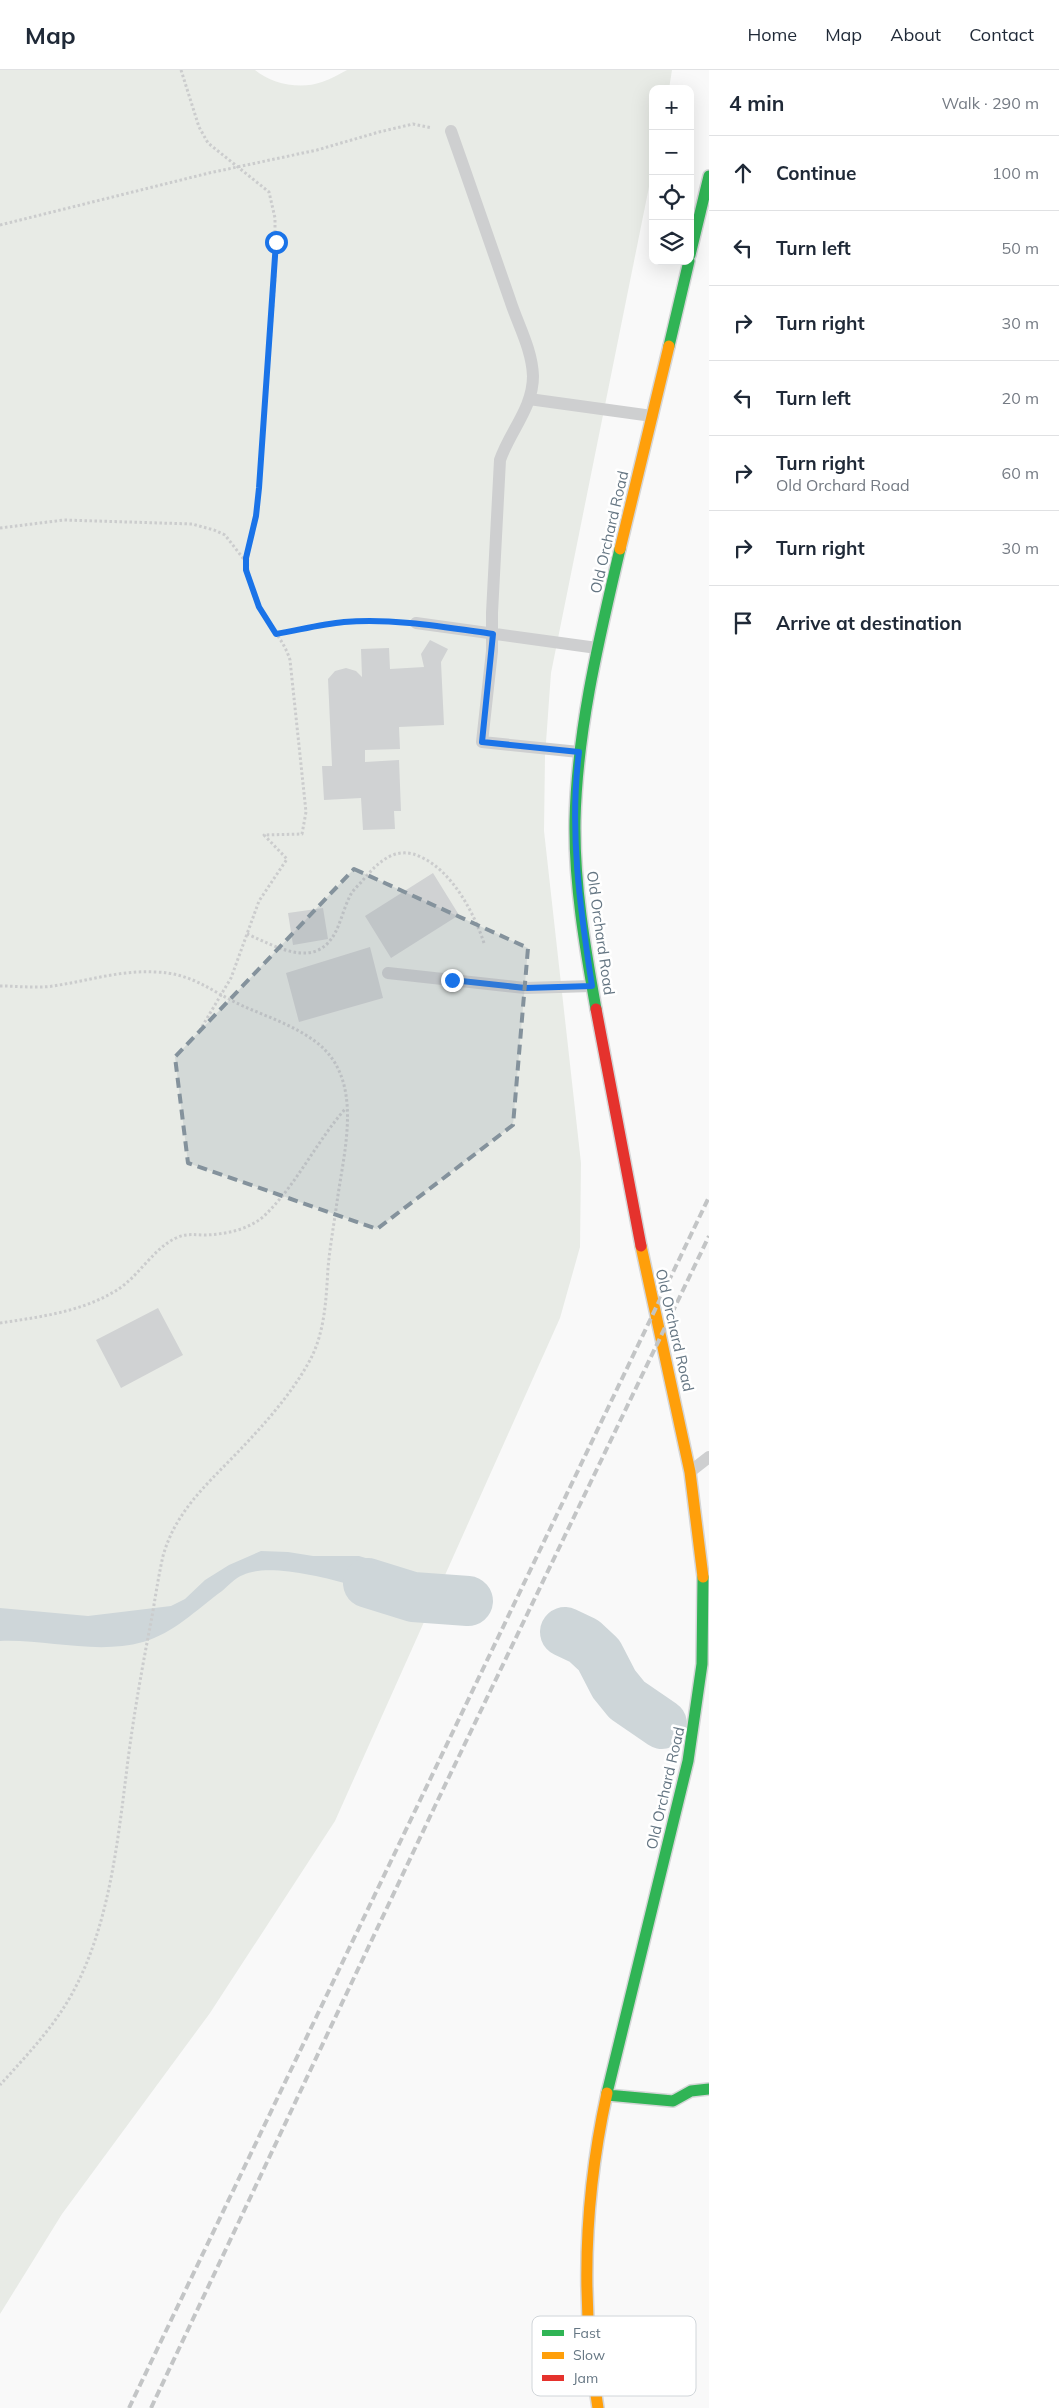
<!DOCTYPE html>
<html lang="en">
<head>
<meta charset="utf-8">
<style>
	:root { --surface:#fff; --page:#f2f2f3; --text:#1f2937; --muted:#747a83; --line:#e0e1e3 }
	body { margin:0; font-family:Mulish,sans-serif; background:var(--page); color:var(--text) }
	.controls { position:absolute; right:15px; top:15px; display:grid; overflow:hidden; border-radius:10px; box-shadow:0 5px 20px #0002 }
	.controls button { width:45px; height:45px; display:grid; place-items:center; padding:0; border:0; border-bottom:1px solid var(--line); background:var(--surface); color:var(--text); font:25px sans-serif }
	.stop { position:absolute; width:15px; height:15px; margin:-11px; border:4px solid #1a73e8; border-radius:50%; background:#fff }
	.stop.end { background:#1a73e8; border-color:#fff; box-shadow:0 1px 5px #0008 }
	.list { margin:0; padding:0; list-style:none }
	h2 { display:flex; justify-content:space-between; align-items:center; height:65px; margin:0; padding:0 20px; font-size:21px }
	h2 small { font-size:16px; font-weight:400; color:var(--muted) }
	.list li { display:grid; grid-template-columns:32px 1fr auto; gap:15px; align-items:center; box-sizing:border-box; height:75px; padding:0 20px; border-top:1px solid var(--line) }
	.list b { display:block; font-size:19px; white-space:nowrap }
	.list p { margin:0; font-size:16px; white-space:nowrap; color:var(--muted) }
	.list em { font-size:16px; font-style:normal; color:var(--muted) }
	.icon { flex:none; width:28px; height:28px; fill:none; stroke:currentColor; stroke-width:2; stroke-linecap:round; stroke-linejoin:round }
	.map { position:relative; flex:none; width:709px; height:2338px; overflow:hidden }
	header { display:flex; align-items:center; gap:30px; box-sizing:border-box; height:70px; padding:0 25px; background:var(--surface); border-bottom:1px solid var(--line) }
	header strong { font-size:24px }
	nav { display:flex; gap:28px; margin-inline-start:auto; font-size:18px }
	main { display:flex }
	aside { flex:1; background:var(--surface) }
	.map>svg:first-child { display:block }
	.green { fill:#e8ebe6 }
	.water { fill:#ced6d9 }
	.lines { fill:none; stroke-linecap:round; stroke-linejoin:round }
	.river { stroke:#ced6d9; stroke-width:50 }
	.building { fill:#d0d2d3 }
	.fast-casing { stroke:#d5d6d7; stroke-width:14 }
	.slow-casing { stroke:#d5d6d7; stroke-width:14 }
	.jam-casing { stroke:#d5d6d7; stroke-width:14 }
	.path { stroke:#cbcccd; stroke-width:3; stroke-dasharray:2.5 2.5; stroke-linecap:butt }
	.lane { stroke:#cecfd0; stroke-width:12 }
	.fast { stroke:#30b455; stroke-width:11 }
	.slow { stroke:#ff9f0a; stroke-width:11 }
	.jam { stroke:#e5322d; stroke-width:11 }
	.rail { stroke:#c3c5c6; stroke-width:4; stroke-dasharray:8 4; stroke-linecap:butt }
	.route { stroke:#1a73e8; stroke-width:6 }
	.marked { fill:#84929c; fill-opacity:0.2; stroke:#84929c; stroke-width:4; stroke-dasharray:10 6; stroke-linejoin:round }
	.labels { text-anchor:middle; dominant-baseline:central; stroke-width:5; stroke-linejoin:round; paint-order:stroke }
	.street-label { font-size:15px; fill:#657683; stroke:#fff }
	.key { fill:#fff; stroke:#d1d6da; stroke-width:1 }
	.key-label { font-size:14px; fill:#657683 }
</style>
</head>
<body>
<header>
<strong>Map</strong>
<nav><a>Home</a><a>Map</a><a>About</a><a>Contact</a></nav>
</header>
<main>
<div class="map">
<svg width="709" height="2338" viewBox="0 0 709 2338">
	<rect width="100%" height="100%" fill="#f9f9f9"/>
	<!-- green -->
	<path class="green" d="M0,0H255C272,14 300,20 322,12C331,9 339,4 347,0H672L669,19H653V97L551,603L545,686L544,761L581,1093L580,1177L560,1248L335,1751L210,1943L62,2144L0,2244Z"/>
	<!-- water -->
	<path class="water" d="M261,1481L288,1482L313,1486H359L409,1501L440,1519L429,1542C391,1526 280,1487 243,1505C235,1508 228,1516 222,1521C196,1540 174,1563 143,1572C97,1585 46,1569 0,1571V1538L88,1546L171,1536L185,1529L205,1510L229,1495Z"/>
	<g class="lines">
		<!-- river -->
		<path class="river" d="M368,1513L413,1527L468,1531
			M565,1562L584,1571L599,1585L614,1614L627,1630L662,1654"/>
	</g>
	<!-- building -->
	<path class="building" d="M430,570L448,579L441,592L444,655L399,657L400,679L365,680V692L399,690L401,741H394L395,759L363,760L361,728L324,730L322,696H332L328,609L335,601L346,598L356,601L362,607L361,579L389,578L390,599L424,597L421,584Z
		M433,803L459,845L391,888L365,846Z
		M323,838L328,869L293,875L288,843Z
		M370,877L383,928L299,952L286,903Z
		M158,1238L183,1285L121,1318L96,1270Z"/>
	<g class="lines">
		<!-- fast casing -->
		<g class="fast-casing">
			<path id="fast" d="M690,185L709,106
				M669,276L689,191
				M596,939C585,877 574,814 575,751C577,659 599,569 620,479
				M607,2023L688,1691L702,1594L703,1507
				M607,2025L673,2031L691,2021L709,2019"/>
		</g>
		<!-- slow casing -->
		<g class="slow-casing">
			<path id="slow" d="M620,479L669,276
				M641,1176L690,1402L703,1507
				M598,2338C580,2232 584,2128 607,2023"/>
		</g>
		<!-- jam casing -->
		<g class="jam-casing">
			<path id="jam" d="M596,939L641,1176"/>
		</g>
		<!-- path -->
		<path class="path" d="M181,0L199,57L208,73L269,122L275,148V209L259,418C254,465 236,492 259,537C269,556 284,570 290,590L306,742L302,764L264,765L287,789L259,831L231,908L200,960
			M0,155L209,103L317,80L379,62L413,54L432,58
			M0,458L64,450L192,454L214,460L225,465L246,492
			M276,564L343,552H397
			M247,864C266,872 295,889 316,881C339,872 340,844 351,824C354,819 359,815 363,810C379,791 397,774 423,788C453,803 474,843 484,873
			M0,916C20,916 40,919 59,915C91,910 122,900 155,902C193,903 210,921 243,936C268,947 295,956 316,972C365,1009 344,1080 337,1132C334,1154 330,1176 328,1198C326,1230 325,1263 309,1292C290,1326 262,1357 235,1385C205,1416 175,1443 163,1486C158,1508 155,1530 151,1552C141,1603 132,1655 126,1706C117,1778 108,1857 73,1922C54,1957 27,1985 0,2015
			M0,1253C39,1247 82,1242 117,1220C138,1207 154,1178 176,1168C186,1163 195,1165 206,1165C226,1164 247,1160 263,1147C296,1116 316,1072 346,1038"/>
		<!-- lane -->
		<path class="lane" d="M451,61C471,117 490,173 510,230C518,255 532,279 533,306C533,338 510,361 500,390L492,543V581L482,672L579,682
			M529,329L652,346
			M416,553L597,578
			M388,903L525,918L592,916
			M691,1401L709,1387"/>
		<!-- fast -->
		<use href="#fast" class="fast"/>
		<!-- slow -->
		<use href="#slow" class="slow"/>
		<!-- jam -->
		<use href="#jam" class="jam"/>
		<!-- rail -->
		<path class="rail" d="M129,2338L709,1127
			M151,2338L435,1736L709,1166"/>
	</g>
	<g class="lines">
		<!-- route -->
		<path class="route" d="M276,172L259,418L256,446L246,488V500L259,537L276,564C299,560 322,554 344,552C394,548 444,557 493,564L482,672L579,682C569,761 580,838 592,916L525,918L452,910"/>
	</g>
	<!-- marked area -->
	<path class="marked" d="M354,799L528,878L513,1055L377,1159L188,1093L175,987Z"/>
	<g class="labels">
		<!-- street labels -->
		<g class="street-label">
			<text transform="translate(609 462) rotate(-77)">Old Orchard Road</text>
			<text transform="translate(601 863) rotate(82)">Old Orchard Road</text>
			<text transform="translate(675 1260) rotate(77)">Old Orchard Road</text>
			<text transform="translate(665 1718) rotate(-77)">Old Orchard Road</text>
		</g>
	</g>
	<!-- legend -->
	<rect x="532" y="2246" width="164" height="80" rx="8" class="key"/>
	<rect x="542" y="2260" width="22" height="6" fill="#30b455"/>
	<rect x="542" y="2282" width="22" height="7" fill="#ff9f0a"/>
	<rect x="542" y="2305" width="22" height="6" fill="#e5322d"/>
	<g class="key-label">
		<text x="573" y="2268">Fast</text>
		<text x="573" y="2290">Slow</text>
		<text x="573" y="2313">Jam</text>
	</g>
</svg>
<div class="controls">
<button>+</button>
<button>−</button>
<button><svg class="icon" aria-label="locate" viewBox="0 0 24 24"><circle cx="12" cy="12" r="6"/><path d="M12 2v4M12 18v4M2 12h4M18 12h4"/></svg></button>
<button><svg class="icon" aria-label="layers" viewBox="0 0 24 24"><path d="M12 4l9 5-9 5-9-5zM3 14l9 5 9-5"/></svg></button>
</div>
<div class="stop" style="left:276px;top:172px"></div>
<div class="stop end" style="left:452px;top:910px"></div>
</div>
<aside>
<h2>4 min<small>Walk · 290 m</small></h2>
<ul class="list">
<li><svg class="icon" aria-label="ahead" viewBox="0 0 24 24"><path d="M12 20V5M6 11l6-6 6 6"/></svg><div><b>Continue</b></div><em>100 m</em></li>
<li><svg class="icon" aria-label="left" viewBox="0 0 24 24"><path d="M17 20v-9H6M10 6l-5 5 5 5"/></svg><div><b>Turn left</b></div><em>50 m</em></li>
<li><svg class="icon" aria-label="right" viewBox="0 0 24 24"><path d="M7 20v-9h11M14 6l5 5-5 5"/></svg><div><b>Turn right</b></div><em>30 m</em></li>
<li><svg class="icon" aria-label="left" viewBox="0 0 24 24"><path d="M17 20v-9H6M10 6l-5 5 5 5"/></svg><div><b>Turn left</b></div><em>20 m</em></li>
<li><svg class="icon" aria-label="right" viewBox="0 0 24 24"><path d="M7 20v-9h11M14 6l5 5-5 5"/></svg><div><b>Turn right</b><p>Old Orchard Road</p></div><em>60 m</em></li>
<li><svg class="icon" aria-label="right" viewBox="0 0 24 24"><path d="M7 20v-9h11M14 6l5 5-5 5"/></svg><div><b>Turn right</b></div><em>30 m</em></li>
<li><svg class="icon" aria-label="arrive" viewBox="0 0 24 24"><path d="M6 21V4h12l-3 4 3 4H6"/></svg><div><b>Arrive at destination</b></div></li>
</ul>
</aside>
</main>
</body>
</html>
